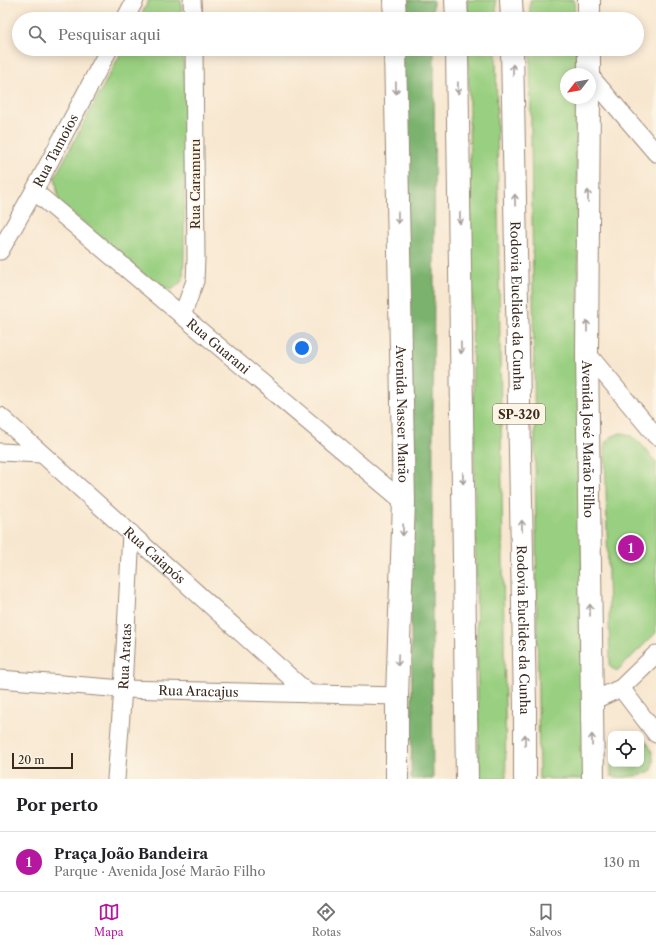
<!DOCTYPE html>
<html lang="pt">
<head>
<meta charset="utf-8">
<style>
	:root { --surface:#fff; --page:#f2f2f2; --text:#202124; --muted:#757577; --line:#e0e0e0; --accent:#b5179e }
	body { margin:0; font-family:"Libre Caslon Text",serif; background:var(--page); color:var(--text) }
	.controls { position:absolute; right:12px; bottom:12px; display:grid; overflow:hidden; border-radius:8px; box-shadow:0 2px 10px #0003 }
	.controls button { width:36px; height:36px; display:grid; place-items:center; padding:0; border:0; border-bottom:1px solid var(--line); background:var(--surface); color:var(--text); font:20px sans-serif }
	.compass { position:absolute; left:560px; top:68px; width:36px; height:36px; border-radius:50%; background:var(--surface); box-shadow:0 2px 10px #0003; rotate:239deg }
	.scale { position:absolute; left:12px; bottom:10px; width:61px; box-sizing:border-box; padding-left:4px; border:2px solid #3b2a1e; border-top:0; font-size:11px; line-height:14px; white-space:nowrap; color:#3b2a1e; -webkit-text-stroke:3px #fcf5e5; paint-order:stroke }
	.you { position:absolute; left:302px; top:348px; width:14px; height:14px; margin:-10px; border:3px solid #fff; border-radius:50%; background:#1a73e8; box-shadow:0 0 0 6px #1a73e833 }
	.badge { display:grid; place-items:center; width:26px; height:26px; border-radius:50%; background:var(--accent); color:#fff; font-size:13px; font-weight:700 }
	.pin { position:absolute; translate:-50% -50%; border:2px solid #fff; box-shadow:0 1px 4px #0006 }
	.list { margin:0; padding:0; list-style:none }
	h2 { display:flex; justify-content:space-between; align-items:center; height:52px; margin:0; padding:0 16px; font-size:17px }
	h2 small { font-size:13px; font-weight:400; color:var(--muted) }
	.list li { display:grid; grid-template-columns:26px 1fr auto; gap:12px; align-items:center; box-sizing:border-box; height:60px; padding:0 16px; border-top:1px solid var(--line) }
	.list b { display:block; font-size:15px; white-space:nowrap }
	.list p { margin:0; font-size:13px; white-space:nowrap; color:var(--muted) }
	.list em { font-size:13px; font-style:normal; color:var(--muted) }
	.icon { flex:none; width:22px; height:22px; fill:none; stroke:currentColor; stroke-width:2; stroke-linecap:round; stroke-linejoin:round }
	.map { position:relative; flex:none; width:656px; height:779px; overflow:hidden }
	.search { position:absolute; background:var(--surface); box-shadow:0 2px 10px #0003; left:12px; right:12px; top:12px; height:44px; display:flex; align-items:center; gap:10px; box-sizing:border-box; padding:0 14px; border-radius:22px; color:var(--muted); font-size:15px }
	.sheet { height:112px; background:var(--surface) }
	nav { display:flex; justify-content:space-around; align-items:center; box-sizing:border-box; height:56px; border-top:1px solid var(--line); background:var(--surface); font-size:11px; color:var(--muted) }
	nav a { display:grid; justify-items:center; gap:2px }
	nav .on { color:var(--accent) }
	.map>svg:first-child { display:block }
	.green { fill:#99cf80; stroke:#6a7c4f }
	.forest { fill:#7ab26e; stroke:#5a6e46 }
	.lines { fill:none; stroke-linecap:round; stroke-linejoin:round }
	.street-casing { stroke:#9a8877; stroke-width:19 }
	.secondary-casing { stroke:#9a8877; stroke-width:24 }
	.highway-casing { stroke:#9a8877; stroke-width:24 }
	.street { stroke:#fff; stroke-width:17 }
	.secondary { stroke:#fff; stroke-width:22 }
	.highway { stroke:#fff; stroke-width:22 }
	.oneway { stroke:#a79f9a }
	.labels { text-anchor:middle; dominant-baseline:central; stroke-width:3; stroke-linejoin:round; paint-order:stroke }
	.shield { fill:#fcf5e5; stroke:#75675a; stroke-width:1 }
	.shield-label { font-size:12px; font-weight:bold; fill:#3b2a1e }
	.street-label { font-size:13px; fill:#3b2a1e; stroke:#fcf5e5 }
</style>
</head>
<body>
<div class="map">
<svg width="656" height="779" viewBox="0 0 656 779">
	<rect width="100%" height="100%" fill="#fcf5e5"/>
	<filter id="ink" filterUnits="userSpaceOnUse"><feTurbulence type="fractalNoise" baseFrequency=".025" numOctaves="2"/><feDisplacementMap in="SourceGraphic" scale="8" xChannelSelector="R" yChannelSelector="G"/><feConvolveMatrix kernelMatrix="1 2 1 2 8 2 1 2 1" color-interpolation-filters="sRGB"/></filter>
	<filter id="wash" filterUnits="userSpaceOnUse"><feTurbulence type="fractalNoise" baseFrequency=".012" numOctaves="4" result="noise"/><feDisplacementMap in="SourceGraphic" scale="16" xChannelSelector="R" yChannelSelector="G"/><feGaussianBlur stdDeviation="0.9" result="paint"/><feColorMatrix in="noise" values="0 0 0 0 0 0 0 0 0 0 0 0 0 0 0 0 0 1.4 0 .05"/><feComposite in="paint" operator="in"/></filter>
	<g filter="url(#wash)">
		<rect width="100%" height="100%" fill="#f8e7d0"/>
		<!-- green -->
		<path class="green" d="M149,0H181L182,19H139Z
			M467,0H496V19H468Z
			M530,0H574L575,19H530Z
			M123,49H183L185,97L184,259L183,280L172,290L160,288L59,202L55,177Z
			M468,49H496L506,779H479Z
			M530,49H576V74H566V98H576L585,779H539Z
			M620,433C636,433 646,451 656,462V633L617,671L610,667V663L605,443L611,437Z
			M641,738C652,744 655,759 652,770C643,776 621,779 611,776V764H641Z"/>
		<!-- forest -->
		<path class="forest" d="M401,0H433V19H401Z
			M402,49H434C436,292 430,536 433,779H411L412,697Z"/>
	</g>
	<g filter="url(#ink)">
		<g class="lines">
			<!-- street casing -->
			<g class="street-casing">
				<g id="street">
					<path d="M192,0L193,19"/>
					<path d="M125,19L135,0"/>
					<path d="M590,76L656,153"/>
					<path id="s1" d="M34,191L404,502"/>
					<path id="s2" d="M0,251L34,191L109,49"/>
					<path d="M182,316L195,281L196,258L194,49"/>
					<path d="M587,353L656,436"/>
					<path id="s3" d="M0,416L309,694"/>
					<path d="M0,452L41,454"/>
					<path id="s4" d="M0,679L123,689L397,696"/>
					<path d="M621,688L656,734"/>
					<path d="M592,701L621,688L656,654"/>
					<path id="s5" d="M116,779L123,689L131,533"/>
				</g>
			</g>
			<!-- secondary casing -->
			<g class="secondary-casing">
				<g id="secondary">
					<path d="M394,0L395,19"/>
					<path d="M589,0V19"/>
					<path id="s6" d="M395,49L404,502L397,696V779"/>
					<path d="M589,49V74"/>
					<path id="s7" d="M589,98L587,353L593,779"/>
				</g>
			</g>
			<!-- highway casing -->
			<g class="highway-casing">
				<g id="highway">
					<path d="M456,0L457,19"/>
					<path d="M511,0L512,19"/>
					<path d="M457,49L467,779"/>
					<path id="s8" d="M512,49L525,705V779"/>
				</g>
			</g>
			<!-- street -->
			<use href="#street" class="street"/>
			<!-- secondary -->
			<use href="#secondary" class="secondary"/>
			<!-- highway -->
			<use href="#highway" class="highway"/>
		</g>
		<!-- one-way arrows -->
		<defs><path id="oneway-shaft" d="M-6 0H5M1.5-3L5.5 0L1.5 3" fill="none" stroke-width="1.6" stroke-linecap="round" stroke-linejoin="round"/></defs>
		<g class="oneway">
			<use href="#oneway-shaft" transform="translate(513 70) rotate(-91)"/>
			<use href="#oneway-shaft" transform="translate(396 88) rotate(89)"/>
			<use href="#oneway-shaft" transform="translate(458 88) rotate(89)"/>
			<use href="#oneway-shaft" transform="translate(588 196) rotate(-90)"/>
			<use href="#oneway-shaft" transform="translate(515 200) rotate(-91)"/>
			<use href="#oneway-shaft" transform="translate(398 218) rotate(89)"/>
			<use href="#oneway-shaft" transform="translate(460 218) rotate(89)"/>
			<use href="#oneway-shaft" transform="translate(587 326) rotate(-90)"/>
			<use href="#oneway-shaft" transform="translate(461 348) rotate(89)"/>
			<use href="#oneway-shaft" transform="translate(463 478) rotate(89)"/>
			<use href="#oneway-shaft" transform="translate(522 526) rotate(-91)"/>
			<use href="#oneway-shaft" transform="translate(403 530) rotate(92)"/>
			<use href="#oneway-shaft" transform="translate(590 610) rotate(-91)"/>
			<use href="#oneway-shaft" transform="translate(398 660) rotate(92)"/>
			<use href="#oneway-shaft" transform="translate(525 740) rotate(-90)"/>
			<use href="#oneway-shaft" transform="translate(592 740) rotate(-91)"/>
		</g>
	</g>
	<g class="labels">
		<!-- shield labels -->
		<rect class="shield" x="493" y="404" width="52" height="20" rx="3"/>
		<g class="shield-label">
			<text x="519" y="414">SP-320</text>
		</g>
		<!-- street labels -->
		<g class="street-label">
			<text stroke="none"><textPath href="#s2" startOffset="115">Rua Tamoios</textPath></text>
			<text transform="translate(195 184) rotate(-90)">Rua Caramuru</text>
			<text stroke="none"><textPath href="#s8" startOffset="257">Rodovia Euclides da Cunha</textPath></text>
			<text stroke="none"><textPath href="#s1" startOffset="241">Rua Guarani</textPath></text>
			<text stroke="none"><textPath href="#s6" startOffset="365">Avenida Nasser Marão</textPath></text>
			<text stroke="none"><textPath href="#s7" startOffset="341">Avenida José Marão Filho</textPath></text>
			<text stroke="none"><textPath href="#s3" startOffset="208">Rua Caiapós</textPath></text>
			<text stroke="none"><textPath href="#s8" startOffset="581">Rodovia Euclides da Cunha</textPath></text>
			<text stroke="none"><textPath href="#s5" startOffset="123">Rua Aratas</textPath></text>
			<text stroke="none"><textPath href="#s4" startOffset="199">Rua Aracajus</textPath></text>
		</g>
	</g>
</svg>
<div class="controls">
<button><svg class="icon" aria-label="locate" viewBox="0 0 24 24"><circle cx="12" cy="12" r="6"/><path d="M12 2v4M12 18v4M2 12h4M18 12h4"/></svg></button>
</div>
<svg class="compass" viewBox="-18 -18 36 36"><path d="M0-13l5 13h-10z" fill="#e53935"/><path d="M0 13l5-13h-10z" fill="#757577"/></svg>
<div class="scale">20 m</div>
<div class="you"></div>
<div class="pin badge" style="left:631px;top:548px">1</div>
<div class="search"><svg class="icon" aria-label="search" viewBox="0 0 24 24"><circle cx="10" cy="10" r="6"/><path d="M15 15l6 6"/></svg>Pesquisar aqui</div>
</div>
<section class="sheet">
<h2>Por perto<small></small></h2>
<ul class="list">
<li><span class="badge">1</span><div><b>Praça João Bandeira</b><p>Parque · Avenida José Marão Filho</p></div><em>130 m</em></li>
</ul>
</section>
<nav>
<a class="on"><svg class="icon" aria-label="map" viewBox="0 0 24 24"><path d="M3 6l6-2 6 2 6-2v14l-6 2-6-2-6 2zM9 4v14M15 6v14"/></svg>Mapa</a>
<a><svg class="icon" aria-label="directions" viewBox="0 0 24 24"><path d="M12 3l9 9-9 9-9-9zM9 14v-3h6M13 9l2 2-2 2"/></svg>Rotas</a>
<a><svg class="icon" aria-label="saved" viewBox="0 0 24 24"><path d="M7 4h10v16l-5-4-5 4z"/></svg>Salvos</a>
</nav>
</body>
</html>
